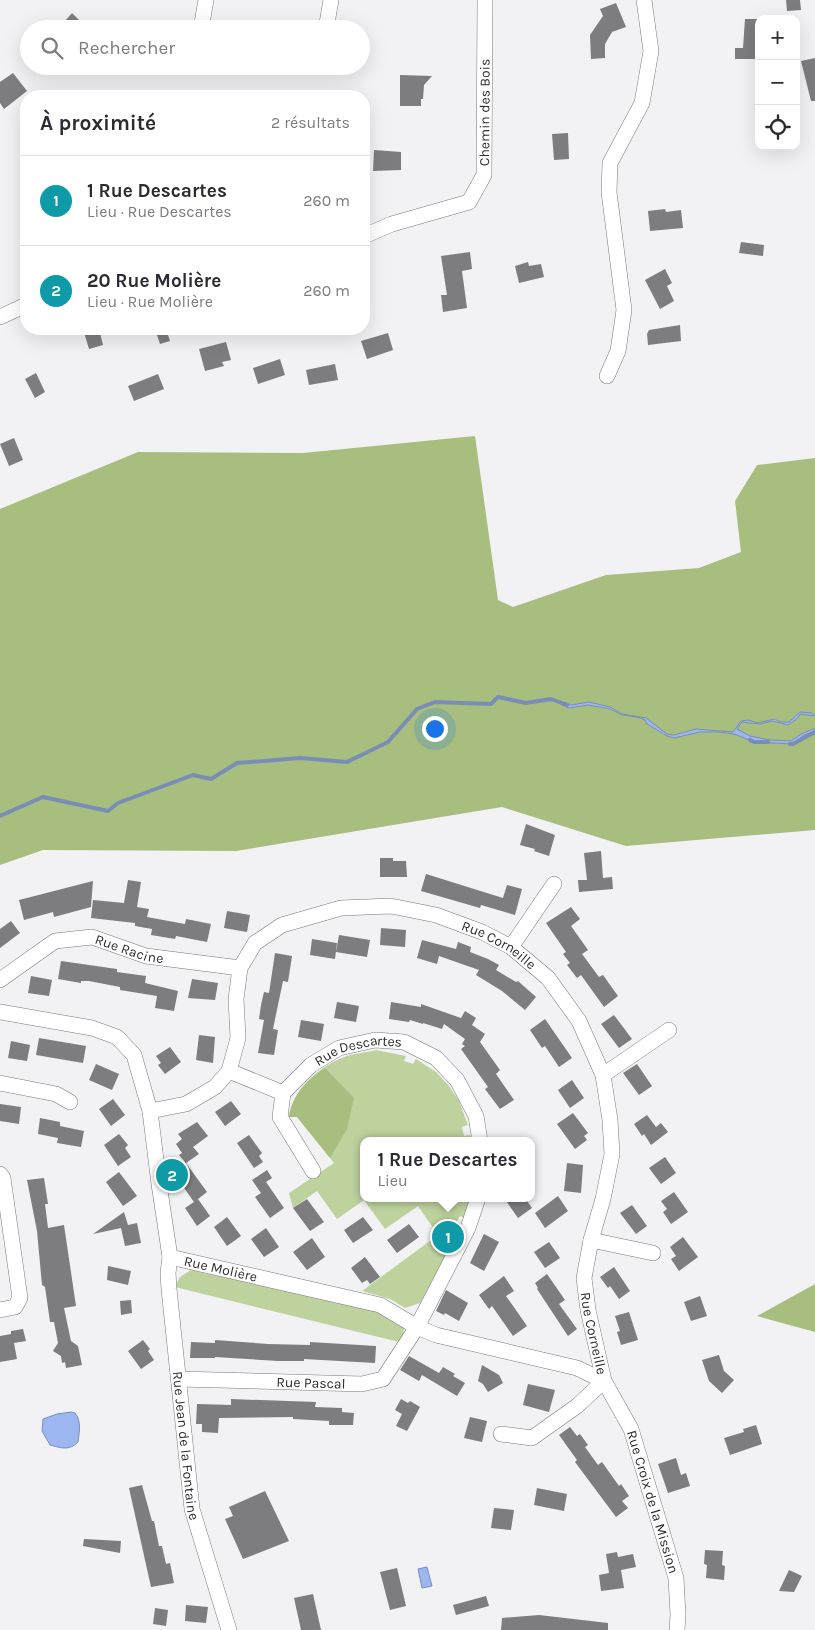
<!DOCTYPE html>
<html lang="fr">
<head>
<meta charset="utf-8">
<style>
	:root { --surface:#fff; --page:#f7f7f7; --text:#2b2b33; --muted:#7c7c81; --line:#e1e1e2; --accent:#971268 }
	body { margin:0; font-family:Karla,sans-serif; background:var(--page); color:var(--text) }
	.controls { position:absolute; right:15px; top:15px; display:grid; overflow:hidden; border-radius:10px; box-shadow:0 5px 20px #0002 }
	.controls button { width:45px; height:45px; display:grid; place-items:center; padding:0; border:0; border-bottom:1px solid var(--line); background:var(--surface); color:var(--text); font:25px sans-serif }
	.you { position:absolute; left:434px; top:728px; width:18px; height:18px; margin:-12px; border:4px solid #fff; border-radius:50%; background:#1a73e8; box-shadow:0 0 0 8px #1a73e833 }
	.badge { display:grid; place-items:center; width:32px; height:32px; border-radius:50%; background:var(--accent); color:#fff; font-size:16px; font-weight:700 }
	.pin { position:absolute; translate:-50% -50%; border:2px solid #fff; box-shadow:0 1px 5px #0006 }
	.popup { position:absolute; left:360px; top:1137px; width:175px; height:65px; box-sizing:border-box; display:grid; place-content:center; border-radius:10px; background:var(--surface); filter:drop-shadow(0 1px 4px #0005); font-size:16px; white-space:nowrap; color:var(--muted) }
	.popup b { font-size:19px; color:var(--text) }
	.popup::after { content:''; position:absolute; left:50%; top:100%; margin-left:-10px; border:10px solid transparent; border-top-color:var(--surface) }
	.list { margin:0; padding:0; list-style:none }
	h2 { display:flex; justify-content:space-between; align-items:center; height:65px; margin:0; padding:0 20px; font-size:21px }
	h2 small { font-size:16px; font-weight:400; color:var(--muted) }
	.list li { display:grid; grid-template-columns:32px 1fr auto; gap:15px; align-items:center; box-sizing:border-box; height:90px; padding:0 20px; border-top:1px solid var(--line) }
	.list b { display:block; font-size:19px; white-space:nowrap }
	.list p { margin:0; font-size:16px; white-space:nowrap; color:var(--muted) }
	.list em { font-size:16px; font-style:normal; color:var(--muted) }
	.icon { flex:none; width:28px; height:28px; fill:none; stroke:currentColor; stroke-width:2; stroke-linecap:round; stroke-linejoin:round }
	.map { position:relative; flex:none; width:815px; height:1630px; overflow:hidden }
	.search { position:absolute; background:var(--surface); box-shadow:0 5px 20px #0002; left:20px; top:20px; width:350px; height:55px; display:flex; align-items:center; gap:12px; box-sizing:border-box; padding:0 18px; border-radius:28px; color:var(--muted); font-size:19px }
	.panel { position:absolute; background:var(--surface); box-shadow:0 5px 20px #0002; left:20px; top:90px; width:350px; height:245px; border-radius:20px }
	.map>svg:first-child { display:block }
	.green { fill:#bed29e }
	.forest { fill:#a7be7e }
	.water { fill:#9bb6f1; stroke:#7a8db7 }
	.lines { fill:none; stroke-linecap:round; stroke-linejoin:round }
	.stream { stroke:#7a8db7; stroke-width:4 }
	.building { fill:#7d7c7f }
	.street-casing { stroke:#78797b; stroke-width:16 }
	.street { stroke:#fff; stroke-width:15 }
	.labels { text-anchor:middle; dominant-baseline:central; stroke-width:5; stroke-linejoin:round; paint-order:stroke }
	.street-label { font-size:14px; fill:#2e2e2f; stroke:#f2f2f5 }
</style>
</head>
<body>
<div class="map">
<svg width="815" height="1630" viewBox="0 0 815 1630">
	<rect width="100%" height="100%" fill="#f2f2f5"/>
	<!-- green -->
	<path class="green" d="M376,1050L406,1056L404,1061L413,1064L416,1059L436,1072L449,1086L459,1101L468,1125L462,1127L464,1136L470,1135L471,1141H364V1198H470L465,1218L460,1216L456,1223L462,1226L455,1243L420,1303L405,1308L390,1299L362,1291L438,1235L418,1206L385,1229L364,1200L337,1219L317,1191L293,1208L289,1193L334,1163L297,1117H289C293,1090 317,1068 342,1058C352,1053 366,1053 376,1050Z
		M191,1270L374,1310L404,1328L403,1336L399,1342L175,1287L180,1277Z"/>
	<!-- forest -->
	<path class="forest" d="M475,436L498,600L513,607L606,575L699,568L741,552L735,501L757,465L815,458V830L626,846L502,807L236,851L43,850L0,865V509L138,452L303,453Z
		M325,1068L354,1098L347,1129L330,1158L297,1117H289C292,1095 307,1080 325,1068Z
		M815,1284V1332L757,1316Z"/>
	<!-- water -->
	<path class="water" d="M564,702L571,705L589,702L610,707L622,714L646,718L667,734L674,735L696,729L733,732L741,721L748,720L758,723L774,719L781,722H789L800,712L812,713L815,716L800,714L798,718L788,725L772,721L760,724L742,722L737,729L750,736L770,740L791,741L801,734L813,729H815V731L804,735L793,744L754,742L734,734L719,732H700L674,738L667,736L647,724L645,720L637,717L622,715L610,709L588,705L569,708L562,705Z
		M71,1412L75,1413C82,1421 79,1433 78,1442C69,1451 61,1448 50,1445L42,1431L43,1419L57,1414Z
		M427,1567L432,1586L422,1588L418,1569Z"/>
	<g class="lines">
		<!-- stream -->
		<path class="stream" d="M750,740L754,742H768
			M790,744H793L815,732
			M0,816L43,797L108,811L118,803L193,775L211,779L237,763L300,758L347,762L388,742L417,709L435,702L491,704L498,697L526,703L551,699L567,705"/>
	</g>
	<!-- building -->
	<path class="building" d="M786,0H800L801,10L787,11Z
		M616,3L626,27L612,32L605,44V58L591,59L590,35L603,16L600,9Z
		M72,13L88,29H62L67,23L65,21Z
		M745,19H757V31H759L758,59H735V48H743Z
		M815,58V101H811L801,61Z
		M13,73L27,91L4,109L0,103V82Z
		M400,75L432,76L424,85L423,99H421V106H400Z
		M568,133L569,159L554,160L552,134Z
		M374,150L401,152V170L373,171Z
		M665,209L666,212L681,210L683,228L650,231L648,211Z
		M741,242L764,245L763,256L739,253Z
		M470,252L472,269L462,271L467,308L443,312L441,295H447L441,256Z
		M528,262L529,266L541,264L544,277L519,283L515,266Z
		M665,269L672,283L667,286L674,301L660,309L645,280Z
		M680,325L681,341L648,345L647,334L649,330Z
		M83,329H99L103,345L89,349Z
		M155,329H166L170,341L160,344Z
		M388,333L393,350L367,359L361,341Z
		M226,342L231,360L222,362L224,366L205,371L199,349Z
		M280,359L285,375L258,384L253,368Z
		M335,364L338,380L309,385L306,370Z
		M36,373L45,392L35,398L25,379Z
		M158,374L164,389L134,401L128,386Z
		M14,438L23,460L9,466L0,444Z
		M526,824L555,835L549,856L534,851L535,849L520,845Z
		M601,851L603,878L612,877L613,889L579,892L578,880H587L584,853Z
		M380,858H393V861H406L407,877H380Z
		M426,874L503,898L507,885L522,889L515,915L481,905L480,908L421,891Z
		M128,880L141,882L137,907L149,909L147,917L185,924L186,919L211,924L207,942L176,936L175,939L151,935L152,929L135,926V923L91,918L93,900L124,903Z
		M93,881L91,907L54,917L53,912L24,920L19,900Z
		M571,907L580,919L571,926L588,950L582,954L599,977L603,975L618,996L604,1007L581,975L577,978L567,965L570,963L563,954L566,952L546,923Z
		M227,911L250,915L247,932L224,928Z
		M11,921L20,933L0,948V929Z
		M381,928L406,930L405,947L380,945Z
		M339,935L370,940L367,957L336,952Z
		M312,939L337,943L335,959L310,955Z
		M422,940L456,949L458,942L471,947L470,952L488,959L499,965L496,970L516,982L518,981L536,997L525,1010L502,991L476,975L479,970L439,956L437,964L417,958Z
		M275,953L292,956L288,982L283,981L273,1029L278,1030L274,1055L258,1053L264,1020L259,1019L261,1005L264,992L269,993Z
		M61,961L117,969V972L146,976L145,983L178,991L174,1011L155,1008L157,996L120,990V987L89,981H81V983L58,979Z
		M31,976L52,980L49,996L28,993Z
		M192,979L218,983L215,1000L188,998Z
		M337,1002L359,1006L356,1022L334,1018Z
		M391,1002L421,1007V1004L461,1018L465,1011L476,1018L472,1025L485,1034L480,1042L500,1070L496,1074L514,1100L500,1109L485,1089L488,1087L461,1049L465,1046L462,1044L465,1039L444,1024L442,1029L423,1023V1024L410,1020L409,1022L389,1019Z
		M614,1015L632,1039L619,1048L601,1024Z
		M545,1019L572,1058L559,1067L545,1046L542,1048L530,1030Z
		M301,1020L324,1024L321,1041L298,1037Z
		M199,1035L215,1037L213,1063L196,1060Z
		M39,1038L86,1046L83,1063L36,1055Z
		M11,1041L30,1045L27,1061L8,1058Z
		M170,1047L181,1062L165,1074L158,1065L161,1063L156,1056Z
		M96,1064L119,1074L112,1090L89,1080Z
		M637,1064L652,1086L639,1095L623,1073Z
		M572,1080L584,1098L570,1108L558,1090Z
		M113,1099L125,1115L111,1126L99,1109Z
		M231,1101L241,1114L225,1126L215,1112Z
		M0,1104L21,1107L19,1124L0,1121Z
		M573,1113L588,1133L584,1136L587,1140L575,1149L557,1124Z
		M647,1115L656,1127L661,1123L668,1132L651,1145L644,1134L642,1136L634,1124Z
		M40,1118L60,1122V1126L84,1131L81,1147L57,1143L58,1138L38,1134Z
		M197,1122L208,1136L193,1147L199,1154L186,1163L207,1192L198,1199L210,1216L197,1226L185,1208L194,1202L172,1171L185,1162L179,1155L182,1153L176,1144L182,1139L178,1134Z
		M119,1134L128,1145L125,1148L131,1157L118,1166L104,1145Z
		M249,1135L262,1153L259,1156L263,1162L254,1168L237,1143Z
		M665,1157L676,1173L661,1184L649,1168Z
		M567,1163L583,1165L581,1193L564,1191Z
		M267,1170L272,1178L266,1182L284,1208L270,1218L255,1197L261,1193L252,1180Z
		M119,1172L137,1196L123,1206L106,1182Z
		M44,1178L48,1204H45L48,1228L64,1225L76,1306L64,1308L71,1341L78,1346L82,1365L66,1368L65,1362L62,1363L61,1356L53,1351L58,1343L54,1322H50L45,1287L42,1285L37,1231L27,1180Z
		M674,1192L688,1212L671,1224L663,1212L667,1209L661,1201Z
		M558,1196L568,1211L545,1228L535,1213Z
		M504,1198H525L532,1208L518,1218Z
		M307,1199L324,1222L310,1231L293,1208Z
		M632,1205L647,1226L636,1234L620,1213Z
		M124,1212L128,1225L137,1223L141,1243L125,1246L121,1228L93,1234Z
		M227,1217L241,1236L227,1246L214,1227Z
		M363,1217L373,1230L353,1243L344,1230Z
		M409,1224L419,1237L397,1253L387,1240Z
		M266,1228L279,1247L264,1257L251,1239Z
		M484,1234L499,1242L484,1271L470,1263Z
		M683,1237L698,1257L679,1271L671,1259L676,1256L670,1247Z
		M312,1238L325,1257L307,1270L293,1252Z
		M549,1242L560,1258L545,1268L534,1252Z
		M365,1257L380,1277L370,1284L367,1280L362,1283L351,1268Z
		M108,1266L131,1271L128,1285L107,1280Z
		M614,1267L630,1291L619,1299L610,1286L608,1288L600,1277Z
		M547,1274L565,1300L559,1304L577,1329L568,1336L537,1289L538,1288L535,1283Z
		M504,1276L514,1291L506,1296L527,1326L513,1336L492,1306L489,1309L479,1295Z
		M446,1290L468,1303L459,1321L445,1313L444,1315L436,1311Z
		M700,1296L707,1316L691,1321L684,1302Z
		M131,1300L132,1313L121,1315L120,1301Z
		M629,1312L638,1340L621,1345L617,1332L620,1331L615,1316Z
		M23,1329L26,1341L14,1343L17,1359L0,1362V1336L11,1334V1331Z
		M143,1340L150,1349L148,1351L154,1360L141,1369L128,1351Z
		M215,1340L268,1344L310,1345V1342L376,1346L375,1363L304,1359V1361H278L215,1357V1358H190L191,1342L215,1343Z
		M719,1355L724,1371L734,1380L722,1393L709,1381L702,1360Z
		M409,1356L439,1373L443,1367L455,1374L453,1376L465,1383L457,1396L422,1375L419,1381L400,1370Z
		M482,1365L499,1375L503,1383L488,1392L483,1384L478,1381Z
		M528,1384L555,1390L549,1412L523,1405Z
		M231,1399L316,1402L315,1407L342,1408V1412L354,1413L353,1425H329V1421L293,1419V1417L219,1418L218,1433L202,1432V1424H196L197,1404L231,1405Z
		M401,1399L408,1403L410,1401L420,1407L407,1431L396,1426L402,1414L395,1410Z
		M470,1417L487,1421L482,1442L464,1438Z
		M756,1425L762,1444L730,1455L724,1438L744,1432L743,1429Z
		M570,1427L577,1436L580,1434L588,1445L585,1447L598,1465L602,1462L619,1486L621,1484L629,1496L622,1501L628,1508L616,1517L575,1462L577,1460L559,1435Z
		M676,1458L681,1475L686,1473L690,1486L668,1493L658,1464Z
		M142,1485L152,1521H154L159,1546H162L166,1564L170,1563L174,1583L151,1587L129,1488Z
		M537,1488L567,1494L564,1511L534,1505Z
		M265,1491L289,1541L243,1559L225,1519L233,1516L229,1507Z
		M494,1508L514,1510L511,1530L491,1528Z
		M84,1539L121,1541L120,1553L83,1546Z
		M705,1550L723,1551L722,1565L725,1566L724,1580L706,1578L707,1565L704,1564Z
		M617,1552L618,1557L633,1554L636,1567L621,1570L624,1588L601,1591L599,1575L609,1573L606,1554Z
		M397,1568L406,1606L390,1610L380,1572Z
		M789,1570L802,1576L794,1592L779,1591Z
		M313,1594L321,1630H301L294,1598Z
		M486,1596L489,1606L456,1615L453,1605Z
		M186,1605L208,1607L206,1623L185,1621Z
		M155,1608L168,1610L166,1626L153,1624Z
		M539,1615L608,1623V1630H501L502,1618Z"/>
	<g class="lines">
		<!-- street casing -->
		<g class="street-casing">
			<g id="street">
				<path d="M201,29L206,0"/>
				<path d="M326,29L331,0"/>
				<path id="s1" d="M364,236L392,224L469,202L484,175L485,0"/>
				<path d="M0,317L26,305"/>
				<path d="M607,376L618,351L624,310L609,192L610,163L642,103L651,51L644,0"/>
				<path d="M511,947L554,884"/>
				<path id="s2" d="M0,980L55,941L92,937L146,956L240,968"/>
				<path id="s3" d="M0,1012L92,1028L117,1037L134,1055L150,1111L159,1184L170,1257L168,1273L169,1289L192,1509L229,1630"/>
				<path id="s4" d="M229,1071L283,1093L311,1065L339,1048L375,1040L404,1042L436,1058L457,1080L476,1116L480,1141"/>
				<path d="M603,1075L669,1030"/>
				<path d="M0,1083L56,1094L70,1102"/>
				<path d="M283,1093L280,1117L313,1171"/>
				<path id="s5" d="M150,1111L186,1104L215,1087L229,1071L238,1038L236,999L240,968L255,943L282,925L341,908L391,906L436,915L482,932L511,947L548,978L579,1021L603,1075L610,1120L612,1154L603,1199L591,1240L584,1278L588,1310L604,1381L631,1429L676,1578L678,1615L677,1630"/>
				<path d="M0,1174L3,1178L20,1298L15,1307L0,1310"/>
				<path d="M591,1240L653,1253"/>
				<path id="s6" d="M170,1257L380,1305L417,1327L436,1335L577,1368L604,1381"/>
				<path id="s7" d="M179,1379L362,1384L383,1379L417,1327L468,1228L478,1198"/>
				<path d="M501,1434L532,1438L577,1406L604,1381"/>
			</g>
		</g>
		<!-- street -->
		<use href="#street" class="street"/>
	</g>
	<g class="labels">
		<!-- street labels -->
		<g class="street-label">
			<text stroke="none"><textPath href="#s1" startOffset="204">Chemin des Bois</textPath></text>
			<text stroke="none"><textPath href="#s5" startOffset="485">Rue Corneille</textPath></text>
			<text stroke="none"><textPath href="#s2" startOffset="144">Rue Racine</textPath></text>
			<text stroke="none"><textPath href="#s4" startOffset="149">Rue Descartes</textPath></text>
			<text stroke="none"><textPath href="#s6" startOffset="52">Rue Molière</textPath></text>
			<text stroke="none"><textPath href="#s5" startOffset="920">Rue Corneille</textPath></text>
			<text stroke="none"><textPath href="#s7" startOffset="132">Rue Pascal</textPath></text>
			<text stroke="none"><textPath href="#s3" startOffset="540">Rue Jean de la Fontaine</textPath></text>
			<text stroke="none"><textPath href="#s5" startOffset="1100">Rue Croix de la Mission</textPath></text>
		</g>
	</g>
</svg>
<div class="controls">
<button>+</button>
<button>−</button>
<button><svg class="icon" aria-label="locate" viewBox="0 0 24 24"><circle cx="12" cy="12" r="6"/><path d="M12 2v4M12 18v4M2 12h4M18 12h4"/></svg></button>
</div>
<div class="you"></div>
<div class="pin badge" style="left:448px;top:1237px;background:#0f9aa8">1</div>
<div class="popup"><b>1 Rue Descartes</b>Lieu</div>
<div class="pin badge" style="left:172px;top:1175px;background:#0f9aa8">2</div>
<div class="search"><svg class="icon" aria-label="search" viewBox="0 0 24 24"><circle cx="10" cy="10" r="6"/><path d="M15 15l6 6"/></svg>Rechercher</div>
<section class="panel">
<h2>À proximité<small>2 résultats</small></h2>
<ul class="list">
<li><span class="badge" style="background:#0f9aa8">1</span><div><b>1 Rue Descartes</b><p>Lieu · Rue Descartes</p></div><em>260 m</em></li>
<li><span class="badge" style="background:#0f9aa8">2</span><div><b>20 Rue Molière</b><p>Lieu · Rue Molière</p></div><em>260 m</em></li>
</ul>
</section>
</div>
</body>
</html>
